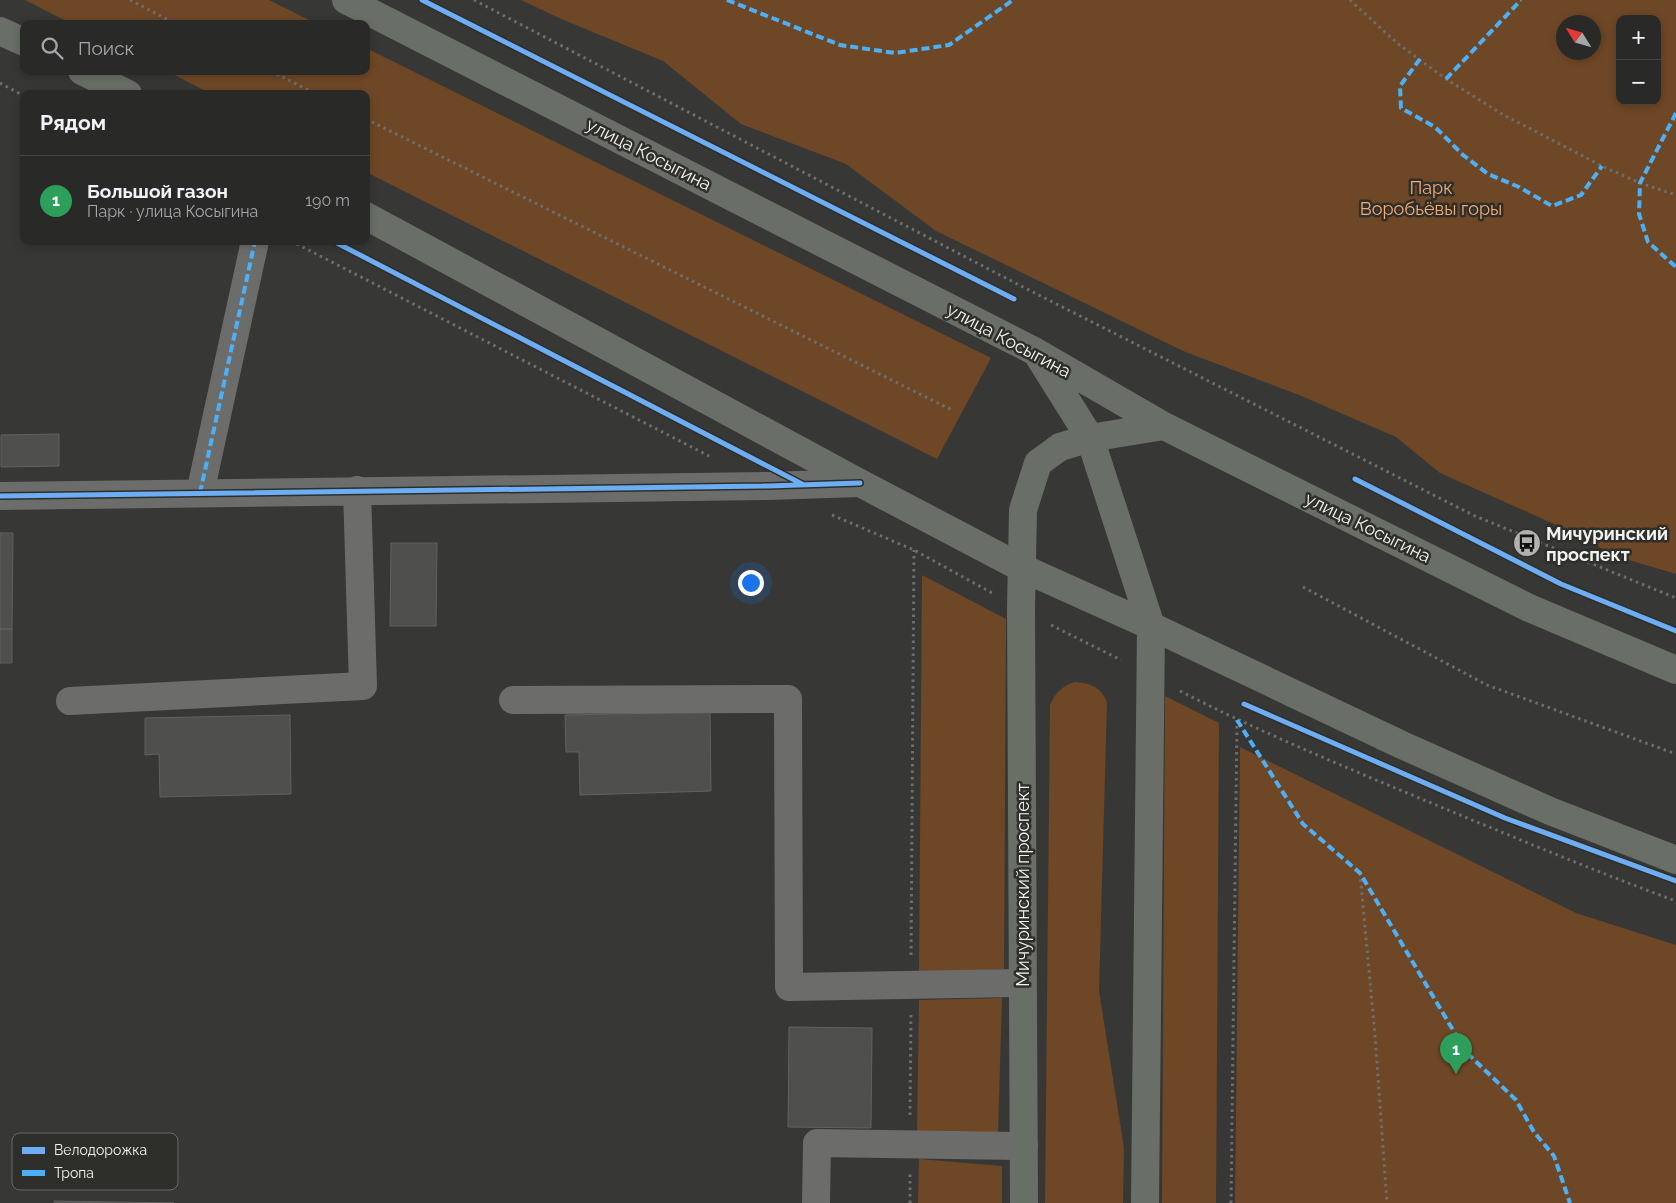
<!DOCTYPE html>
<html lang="ru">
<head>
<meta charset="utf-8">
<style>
	:root { --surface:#292928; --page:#313130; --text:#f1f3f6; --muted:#a5a6a8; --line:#454545; --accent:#b1b1af }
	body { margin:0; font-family:Raleway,sans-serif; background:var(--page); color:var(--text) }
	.controls { position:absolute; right:15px; top:15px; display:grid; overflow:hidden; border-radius:10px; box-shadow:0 2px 8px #0003 }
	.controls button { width:45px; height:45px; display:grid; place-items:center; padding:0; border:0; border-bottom:1px solid var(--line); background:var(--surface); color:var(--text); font:25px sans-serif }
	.compass { position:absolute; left:1556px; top:15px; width:45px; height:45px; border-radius:50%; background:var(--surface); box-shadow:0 2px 8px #0003; rotate:307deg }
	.you { position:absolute; left:750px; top:582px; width:18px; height:18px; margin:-12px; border:4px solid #fff; border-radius:50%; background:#1a73e8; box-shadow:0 0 0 8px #1a73e833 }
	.badge { display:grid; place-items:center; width:32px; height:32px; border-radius:50%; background:var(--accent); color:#fff; font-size:16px; font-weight:700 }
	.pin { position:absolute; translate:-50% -41px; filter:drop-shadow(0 1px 2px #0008) }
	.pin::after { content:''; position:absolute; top:26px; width:18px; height:15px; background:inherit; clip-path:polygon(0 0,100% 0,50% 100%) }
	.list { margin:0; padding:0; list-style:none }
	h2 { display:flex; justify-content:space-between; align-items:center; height:65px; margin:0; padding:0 20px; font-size:21px }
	h2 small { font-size:16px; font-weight:400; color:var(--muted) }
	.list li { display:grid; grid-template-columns:32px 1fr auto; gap:15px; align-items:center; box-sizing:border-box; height:90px; padding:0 20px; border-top:1px solid var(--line) }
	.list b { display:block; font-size:19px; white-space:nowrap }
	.list p { margin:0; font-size:16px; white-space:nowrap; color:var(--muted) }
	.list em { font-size:16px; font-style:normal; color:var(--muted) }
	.icon { flex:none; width:28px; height:28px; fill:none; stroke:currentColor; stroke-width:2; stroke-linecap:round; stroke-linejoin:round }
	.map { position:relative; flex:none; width:1676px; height:1203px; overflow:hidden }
	.search { position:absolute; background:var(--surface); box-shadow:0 2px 8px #0003; left:20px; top:20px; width:350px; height:55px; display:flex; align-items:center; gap:12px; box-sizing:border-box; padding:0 18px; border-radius:10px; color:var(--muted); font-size:19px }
	.panel { position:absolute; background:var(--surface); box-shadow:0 2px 8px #0003; left:20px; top:90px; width:350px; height:155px; border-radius:10px }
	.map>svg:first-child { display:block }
	.green { fill:#6e4726; fill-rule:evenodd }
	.building { fill:#4f4f4e; stroke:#616160 }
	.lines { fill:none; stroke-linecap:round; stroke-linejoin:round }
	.path { stroke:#6e6f6d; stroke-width:3; stroke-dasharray:2.5 4; stroke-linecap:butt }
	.minor { stroke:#6c6d6b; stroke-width:28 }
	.major { stroke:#696e66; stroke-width:28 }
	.quiet { stroke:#4cb0f7; stroke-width:4; stroke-dasharray:8 4; stroke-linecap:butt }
	.cycleway-casing { stroke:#2e2e2b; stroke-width:8 }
	.cycleway { stroke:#6dadf4; stroke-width:5 }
	.labels { text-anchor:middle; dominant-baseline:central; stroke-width:5; stroke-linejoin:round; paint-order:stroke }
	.street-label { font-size:18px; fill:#f2f2f0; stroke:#2e2e2b }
	.park-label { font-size:18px; fill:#f7ab73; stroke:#2e2e2b }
	.poi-label { font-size:18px; font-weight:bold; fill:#f2f2f0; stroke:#2e2e2b; text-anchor:start }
	.key { fill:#2e2e2b; stroke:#696966; stroke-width:1 }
	.key-label { font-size:14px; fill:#f2f2f0 }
</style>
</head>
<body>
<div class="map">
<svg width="1676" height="1203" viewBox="0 0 1676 1203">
	<rect width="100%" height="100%" fill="#373736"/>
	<!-- green -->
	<path class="green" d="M25,0H269L317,24H72Z
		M521,0H1676V574L1619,557L1554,524L1440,473L1396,437L1299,395L1183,351L936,231L846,164L741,124L663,61L559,18ZM1620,19H1657V101H1620ZM1564,22H1594V52H1564Z
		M366,48L991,358L937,459L366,172V94H211L167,71H366Z
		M922,575L1006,619L1004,969L919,973Z
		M1075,682C1090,683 1101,687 1107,702L1099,991L1124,1148L1123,1203H1045L1050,705C1055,693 1063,685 1075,682Z
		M1165,696L1219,723L1216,1203H1162Z
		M1240,747L1576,913L1676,945V1203H1235Z
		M1002,998L998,1133L917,1131L919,1000Z
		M919,1159L1002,1166V1203H918Z"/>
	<!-- building -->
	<path class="building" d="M59,434V466L1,467V435Z
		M0,533H13L12,629H0Z
		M391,543H437L436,626H390Z
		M0,629H12V663H0Z
		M710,712L711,791L580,795L579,752H566L565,715Z
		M290,715L291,794L160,797L159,754L145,755V718Z
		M789,1027L872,1028L871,1128L788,1127Z
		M54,1201L174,1203H54Z"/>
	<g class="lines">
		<!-- path -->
		<path class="path" d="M130,0L176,24
			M474,0L1021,286L1475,516L1676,598
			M1350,0L1397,43L1446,79L1502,114L1602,166L1640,183L1676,195
			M271,71L316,94
			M0,83L24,96
			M366,119L952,410
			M291,241L709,456
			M832,515L914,550L992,593
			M1303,587L1487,685L1676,754
			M1051,625L1121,660
			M1180,691C1258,731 1338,764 1419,798C1504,833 1589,869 1676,901
			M1360,873L1375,1035L1387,1203
			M911,955L914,550
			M910,1115L911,1014
			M910,1203V1174
			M1231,1203L1237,720"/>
		<!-- minor -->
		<path class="minor" d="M200,493L255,241
			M0,496L768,486L860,483
			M513,700L788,699L789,987L1022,983
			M70,701L363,686L357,490
			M816,1203L817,1143L1024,1146"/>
		<!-- major -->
		<path class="major" d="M346,0L1036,352L1164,426L1529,608L1676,670
			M0,31L24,42
			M82,71L128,94
			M366,216L860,483L1020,567L1151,626L1402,745L1550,811L1676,860
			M1038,355L1090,438L1151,626L1145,1203
			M1024,1203L1021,609L1023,510L1038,463L1060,447L1090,438L1164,426"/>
		<!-- quiet -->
		<path class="quiet" d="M727,0L840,45L895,53L949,45L1013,0
			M1420,59L1400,86L1401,108L1435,127L1463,155L1488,174L1519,187L1552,206L1581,195L1602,166
			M1446,79L1521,0
			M1676,113L1640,183L1639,214L1648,242L1676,267
			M200,493L255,241
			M1237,720L1303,824L1360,873L1466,1052L1516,1100L1534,1132L1554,1156L1570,1203"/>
		<!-- cycleway casing -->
		<g class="cycleway-casing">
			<path id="cycleway" d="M422,0L1014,299
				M333,241L802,484
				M1355,479L1561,584L1676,631
				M0,496L768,486L860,483
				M1244,704L1505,818L1676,881"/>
		</g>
		<!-- cycleway -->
		<use href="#cycleway" class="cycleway"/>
	</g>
	<!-- icons -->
	<defs>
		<g id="bus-disc" transform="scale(1.4375)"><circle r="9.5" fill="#b1b1af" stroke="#2e2e2b"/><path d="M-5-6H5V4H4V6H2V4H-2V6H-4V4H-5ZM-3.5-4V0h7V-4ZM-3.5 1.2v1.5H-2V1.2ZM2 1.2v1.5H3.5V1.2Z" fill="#111"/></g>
	</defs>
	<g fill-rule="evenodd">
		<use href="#bus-disc" x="1527" y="543"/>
	</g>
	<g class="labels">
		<!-- street labels -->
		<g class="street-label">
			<text transform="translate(649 154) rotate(27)">улица Косыгина</text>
			<text transform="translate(1009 340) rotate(28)">улица Косыгина</text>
			<text transform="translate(1368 527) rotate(26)">улица Косыгина</text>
			<text transform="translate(1022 885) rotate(-90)">Мичуринский проспект</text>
		</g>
		<!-- park labels -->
		<g class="park-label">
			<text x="1431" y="187">Парк<tspan x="1431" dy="21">Воробьёвы горы</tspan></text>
		</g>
		<!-- poi labels -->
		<g class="poi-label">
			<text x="1546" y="533">Мичуринский<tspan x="1546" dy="21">проспект</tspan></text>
		</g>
	</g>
	<!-- legend -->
	<rect x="12" y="1133" width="166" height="57" rx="8" class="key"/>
	<rect x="22" y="1147" width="23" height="7" fill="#6dadf4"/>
	<rect x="22" y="1170" width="23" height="6" fill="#4cb0f7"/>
	<g class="key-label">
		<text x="54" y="1155">Велодорожка</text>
		<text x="54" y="1178">Тропа</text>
	</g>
</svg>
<div class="controls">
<button>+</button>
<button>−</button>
</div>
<svg class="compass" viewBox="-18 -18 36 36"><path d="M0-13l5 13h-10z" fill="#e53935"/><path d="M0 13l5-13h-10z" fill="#a5a6a8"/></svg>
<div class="you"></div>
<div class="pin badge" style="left:1456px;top:1074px;background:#2e9e5b">1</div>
<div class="search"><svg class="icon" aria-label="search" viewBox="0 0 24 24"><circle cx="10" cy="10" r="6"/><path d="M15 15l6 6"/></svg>Поиск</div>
<section class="panel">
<h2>Рядом<small></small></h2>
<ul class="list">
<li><span class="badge" style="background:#2e9e5b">1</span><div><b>Большой газон</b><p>Парк · улица Косыгина</p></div><em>190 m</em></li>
</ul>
</section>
</div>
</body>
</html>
